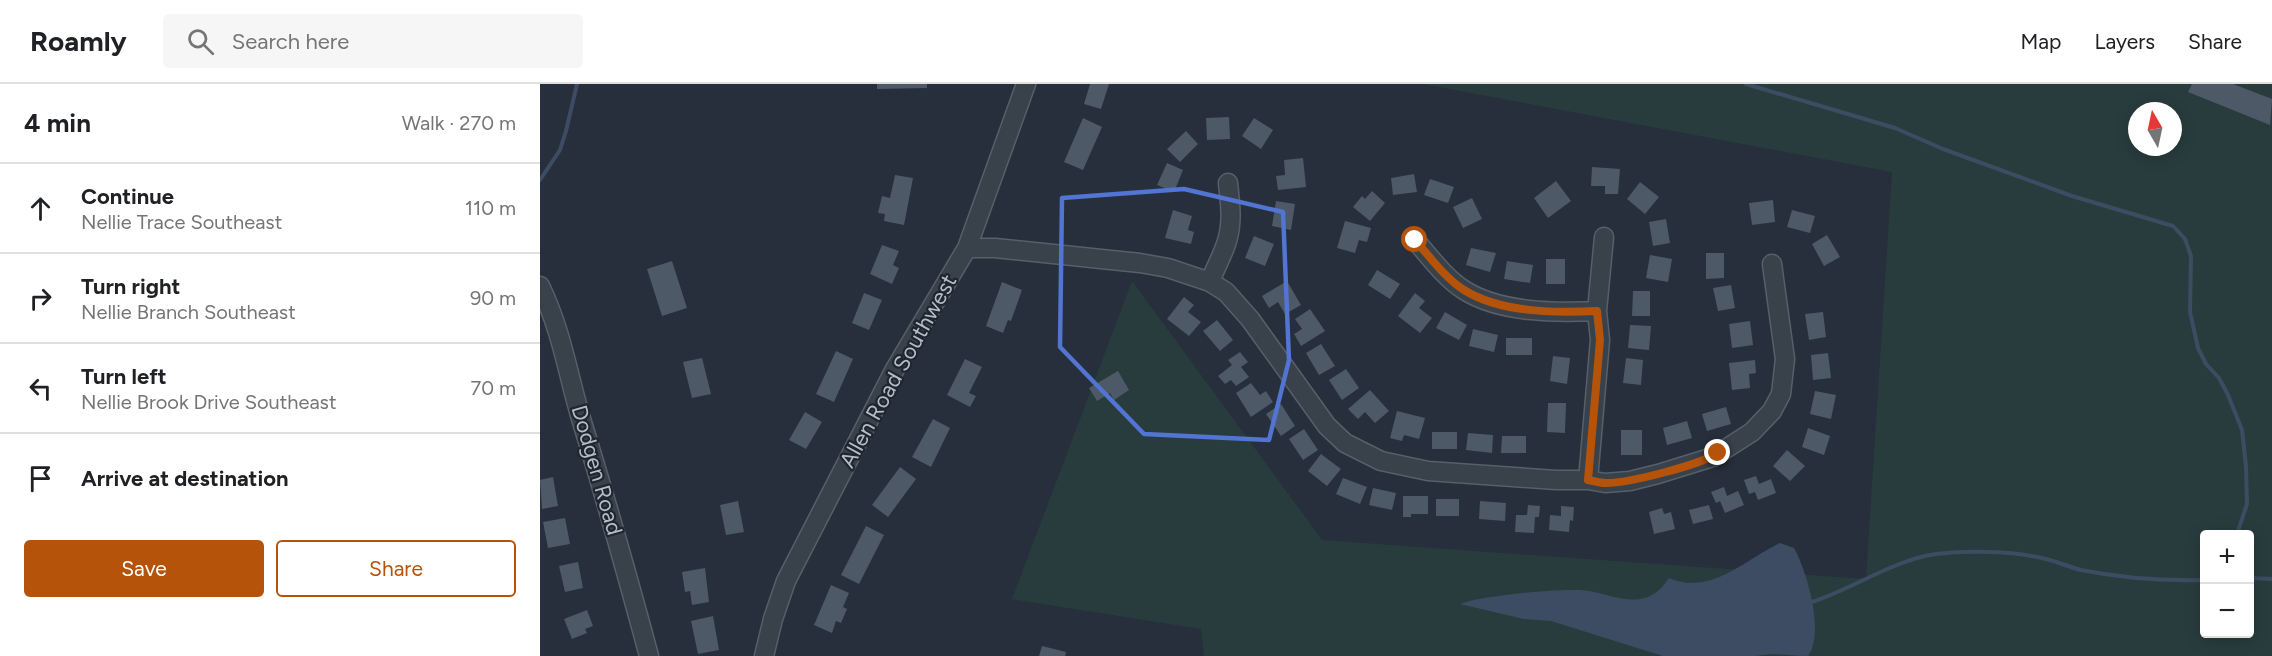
<!DOCTYPE html>
<html lang="en">
<head>
<meta charset="utf-8">
<style>
	:root { --surface:#fff; --page:#f6f6f6; --text:#202124; --muted:#757577; --line:#e0e0e0; --accent:#b45309 }
	body { margin:0; font-family:Figtree,sans-serif; background:var(--page); color:var(--text) }
	.controls { position:absolute; right:18px; bottom:18px; display:grid; overflow:hidden; border-radius:6px; box-shadow:0 3px 15px #0003 }
	.controls button { width:54px; height:54px; display:grid; place-items:center; padding:0; border:0; border-bottom:2px solid var(--line); background:var(--surface); color:var(--text); font:30px sans-serif }
	.compass { position:absolute; left:1588px; top:18px; width:54px; height:54px; border-radius:50%; background:var(--surface); box-shadow:0 3px 15px #0003; rotate:351deg }
	.stop { position:absolute; width:18px; height:18px; margin:-14px; border:4px solid #b45309; border-radius:50%; background:#fff }
	.stop.end { background:#b45309; border-color:#fff; box-shadow:0 2px 6px #0008 }
	.list { margin:0; padding:0; list-style:none }
	h2 { display:flex; justify-content:space-between; align-items:center; height:78px; margin:0; padding:0 24px; font-size:26px }
	h2 small { font-size:20px; font-weight:400; color:var(--muted) }
	.list li { display:grid; grid-template-columns:39px 1fr auto; gap:18px; align-items:center; box-sizing:border-box; height:90px; padding:0 24px; border-top:2px solid var(--line) }
	.list b { display:block; font-size:22px; white-space:nowrap }
	.list p { margin:0; font-size:20px; white-space:nowrap; color:var(--muted) }
	.list em { font-size:20px; font-style:normal; color:var(--muted) }
	.actions { display:flex; gap:12px; padding:18px 24px }
	.actions a { flex:1; padding:14px 0; border:2px solid var(--accent); border-radius:6px; text-align:center; font-size:21px; color:var(--accent) }
	.actions .main { background:var(--accent); color:#fff }
	.icon { flex:none; width:33px; height:33px; fill:none; stroke:currentColor; stroke-width:2; stroke-linecap:round; stroke-linejoin:round }
	.map { position:relative; flex:none; width:1732px; height:572px; overflow:hidden }
	header { display:flex; align-items:center; gap:36px; box-sizing:border-box; height:84px; padding:0 30px; background:var(--surface); border-bottom:2px solid var(--line) }
	header strong { font-size:28px }
	nav { display:flex; gap:33px; margin-inline-start:auto; font-size:21px }
	.search { width:420px; height:54px; background:var(--page); display:flex; align-items:center; gap:15px; box-sizing:border-box; padding:0 21px; border-radius:6px; color:var(--muted); font-size:22px }
	main { display:flex }
	aside { flex:1; background:var(--surface) }
	.map>svg:first-child { display:block }
	.green { fill:#293c3d; fill-rule:evenodd }
	.water { fill:#3d4c62 }
	.lines { fill:none; stroke-linecap:round; stroke-linejoin:round }
	.stream { stroke:#3d4c62; stroke-width:4 }
	.building { fill:#4e5967 }
	.minor-casing { stroke:#575f69; stroke-width:21 }
	.minor { stroke:#39414b; stroke-width:18 }
	.route { stroke:#b45309; stroke-width:8 }
	.marked { fill:none; stroke:#5274d2; stroke-width:4.5; stroke-linejoin:round }
	.labels { text-anchor:middle; dominant-baseline:central; stroke-width:4.5; stroke-linejoin:round; paint-order:stroke }
	.street-label { font-size:22px; fill:#b5bcc7; stroke:#1e2630 }
</style>
</head>
<body>
<header>
<strong>Roamly</strong>
<div class="search"><svg class="icon" aria-label="search" viewBox="0 0 24 24"><circle cx="10" cy="10" r="6"/><path d="M15 15l6 6"/></svg>Search here</div>
<nav><a>Map</a><a>Layers</a><a>Share</a></nav>
</header>
<main>
<aside>
<h2>4 min<small>Walk · 270 m</small></h2>
<ul class="list">
<li><svg class="icon" aria-label="ahead" viewBox="0 0 24 24"><path d="M12 20V5M6 11l6-6 6 6"/></svg><div><b>Continue</b><p>Nellie Trace Southeast</p></div><em>110 m</em></li>
<li><svg class="icon" aria-label="right" viewBox="0 0 24 24"><path d="M7 20v-9h11M14 6l5 5-5 5"/></svg><div><b>Turn right</b><p>Nellie Branch Southeast</p></div><em>90 m</em></li>
<li><svg class="icon" aria-label="left" viewBox="0 0 24 24"><path d="M17 20v-9H6M10 6l-5 5 5 5"/></svg><div><b>Turn left</b><p>Nellie Brook Drive Southeast</p></div><em>70 m</em></li>
<li><svg class="icon" aria-label="arrive" viewBox="0 0 24 24"><path d="M6 21V4h12l-3 4 3 4H6"/></svg><div><b>Arrive at destination</b></div></li>
</ul>
<div class="actions"><a class="main">Save</a><a>Share</a></div>
</aside>
<div class="map">
<svg width="1732" height="572" viewBox="0 0 1732 572">
	<rect width="100%" height="100%" fill="#262f3b"/>
	<!-- green -->
	<path class="green" d="M883,0H1732V572H664L661,545L472,515L592,197L782,456L1326,495L1352,88ZM1597,27H1633V63H1597ZM1664,450H1710V550H1664Z"/>
	<!-- water -->
	<path class="water" d="M1240,459L1254,464C1267,487 1285,549 1268,572C1250,572 1233,568 1216,572H1123L1011,537L984,535L920,520C940,512 1027,503 1049,507C1067,510 1086,519 1105,514C1117,510 1122,504 1129,494C1171,512 1204,476 1240,459Z"/>
	<g class="lines">
		<!-- stream -->
		<path class="stream" d="M1206,0L1355,44L1403,65L1532,112L1633,142L1645,155L1651,172L1650,228L1658,264L1666,280L1679,294L1688,311L1702,346L1706,382L1707,420L1697,450
			M0,96L20,66L26,47L37,0
			M1710,494L1732,495
			M1272,518C1313,505 1353,476 1396,470C1429,466 1474,467 1506,475C1518,478 1529,483 1541,486C1581,494 1623,497 1664,496"/>
	</g>
	<!-- building -->
	<path class="building" d="M337,0H387V4L337,5Z
		M550,0H569L561,25L544,20Z
		M1652,0H1693L1732,15L1730,41L1648,8Z
		M689,33L690,55L667,56L666,34Z
		M543,34L562,43L543,86L524,78Z
		M714,34L733,46L721,65L702,52Z
		M646,47L658,60L640,78L627,65Z
		M763,74L766,103L738,106L736,92L745,91L744,76Z
		M627,79L643,86L634,108L617,101Z
		M1052,83L1080,85L1078,110H1065V102H1051Z
		M874,90L877,108L853,111L851,94Z
		M355,91L373,94L364,141L344,137L345,130L338,129L342,112L350,114Z
		M890,95L914,103L908,119L884,111Z
		M1016,97L1031,117L1008,134L994,114Z
		M1100,98L1119,113L1105,130L1087,115Z
		M832,107L845,119L830,137L813,123L822,112L825,115Z
		M932,114L942,135L923,144L913,123Z
		M1233,116L1235,138L1212,141L1209,119Z
		M736,117L755,120L751,146L732,142Z
		M633,126L652,132L648,146L654,148L651,160L625,154Z
		M1252,126L1275,132L1270,149L1247,143Z
		M1126,135L1130,159L1113,162L1109,138Z
		M805,137L831,144L827,158L819,156L815,169L797,164Z
		M1287,151L1300,173L1284,182L1272,160Z
		M714,152L734,160L725,182L705,174Z
		M342,161L359,167L353,181L359,184L352,200L330,190Z
		M931,164L956,169L950,188L926,181Z
		M1166,169H1184V194L1166,195Z
		M1110,171L1132,175L1128,198L1106,194Z
		M1006,175H1025V200H1006Z
		M132,177L147,224L122,232L107,185Z
		M967,177L993,181L990,199L964,195Z
		M837,186L860,200L850,215L828,201Z
		M747,197L761,221L745,230L738,218L729,224L722,212Z
		M462,198L482,206L471,237L468,236L463,249L446,242Z
		M1191,201L1195,224L1178,227L1173,204Z
		M1093,207H1110V232H1092Z
		M324,209L342,216L329,246L312,239Z
		M875,209L885,217L879,224L892,234L880,249L858,232Z
		M644,213L654,221L648,228L661,238L649,252L627,235Z
		M770,225L785,247L761,262L754,250L762,245L755,235Z
		M905,228L927,241L919,256L896,244Z
		M1283,228L1286,253L1269,256L1265,230Z
		M677,236L693,256L680,267L663,247Z
		M1210,237L1213,261L1192,264L1189,240Z
		M1090,241L1111,242L1109,266L1088,264Z
		M933,245L958,251L954,268L929,262Z
		M966,254H992V271H966Z
		M781,260L795,282L779,291L766,269Z
		M296,267L313,275L294,318L276,310Z
		M700,268L708,278L701,283L709,293L696,302L691,296L685,300L678,292L692,281L688,276Z
		M1288,269L1291,294L1273,296L1271,271Z
		M1013,272L1030,274L1027,300L1010,297Z
		M162,274L171,310L152,314L143,278Z
		M1086,274L1103,276L1101,301L1083,299Z
		M425,275L442,283L429,309L436,312L430,323L407,311Z
		M1215,276L1216,289L1209,290L1210,304L1192,306L1189,279Z
		M806,285L819,304L802,316L789,296Z
		M578,287L589,306L574,316L570,309L557,317L549,304Z
		M711,299L720,311L726,307L733,318L711,333L696,309Z
		M830,306L849,327L835,339L825,328L818,335L808,325Z
		M1275,307L1296,311L1291,335L1270,330Z
		M1008,319H1026L1025,349L1007,348Z
		M741,320L755,342L741,352L726,330Z
		M1186,323L1191,340L1167,347L1162,330Z
		M857,327L885,334L879,355L864,351L862,357L850,354Z
		M265,328L282,338L266,365L249,356Z
		M393,335L410,344L391,383L372,373Z
		M1147,337L1152,354L1127,361L1123,344Z
		M1268,344L1290,352L1284,371L1262,363Z
		M764,345L778,366L763,376L749,355Z
		M1081,346H1102V371H1081Z
		M892,348H917V365H892Z
		M928,349L953,351L952,369L926,366Z
		M962,352H986V369H961Z
		M1247,366L1265,382L1250,397L1233,382Z
		M781,370L801,385L787,402L768,387Z
		M360,383L376,395L348,433L332,421Z
		M1216,392L1219,400L1231,395L1236,409L1218,416L1215,408L1209,410L1204,396Z
		M13,393L18,422L2,425L0,396Z
		M803,394L827,403L820,420L796,410Z
		M1184,403L1187,412L1198,407L1204,421L1185,429L1180,417L1176,419L1171,408Z
		M833,404L856,409L852,426L829,421Z
		M863,412H888V430H871V433H863Z
		M896,415H919V432H896Z
		M198,417L204,448L186,451L180,421Z
		M940,417L966,419L965,437L939,435Z
		M988,421L1000,422L999,433H995L994,449L975,448L976,431H987Z
		M1169,421L1173,435L1153,440L1149,426Z
		M1021,422L1034,423L1033,437L1030,436L1029,448L1009,446L1010,431L1021,432Z
		M1122,424L1124,430L1131,428L1135,445L1114,450L1109,428Z
		M25,434L30,460L8,464L3,438Z
		M326,442L344,451L319,500L301,491Z
		M38,478L43,504L25,508L19,482Z
		M165,484L169,518L152,521L150,507L145,508L142,488Z
		M291,501L309,509L303,523L307,525L301,539L296,537L292,549L274,541Z
		M47,526L53,542L45,545L47,549L32,555L24,535Z
		M173,532L179,566L158,570L151,537Z
		M502,562L526,568L525,572H499Z"/>
	<g class="lines">
		<!-- minor casing -->
		<g class="minor-casing">
			<path id="minor" d="M875,156C890,173 905,194 924,206C960,229 1016,229 1057,227
				M427,164H455L600,179L628,184L670,198L686,208L710,235L787,342L805,359L841,377L888,387L1016,396H1048L1065,399L1090,397L1118,390L1173,373L1212,348L1232,327L1241,310L1245,275L1232,180
				M670,198C675,184 683,171 687,157C693,138 690,118 688,99
				M0,202C22,247 28,292 42,338C66,416 88,494 109,572
				M1048,396L1060,256L1057,227L1064,153
				M224,572L233,535L246,497L355,285L427,164L486,0"/>
		</g>
		<!-- minor -->
		<use href="#minor" class="minor"/>
	</g>
	<g class="lines">
		<!-- route -->
		<path class="route" d="M875,156C890,173 905,194 924,206C961,229 1016,229 1057,227L1060,256L1048,396C1054,397 1060,399 1066,399C1090,399 1159,381 1178,369"/>
	</g>
	<!-- marked area -->
	<path class="marked" d="M644,105L743,128L749,276L729,356L604,350L520,263L522,114Z"/>
	<g class="labels">
		<!-- street labels -->
		<g class="street-label">
			<text transform="translate(358 287) rotate(-61)">Allen Road Southwest</text>
			<text transform="translate(57 386) rotate(74)">Dodgen Road</text>
		</g>
	</g>
</svg>
<div class="controls">
<button>+</button>
<button>−</button>
</div>
<svg class="compass" viewBox="-18 -18 36 36"><path d="M0-13l5 13h-10z" fill="#e53935"/><path d="M0 13l5-13h-10z" fill="#757577"/></svg>
<div class="stop" style="left:875px;top:156px"></div>
<div class="stop end" style="left:1178px;top:369px"></div>
</div>
</main>
</body>
</html>
